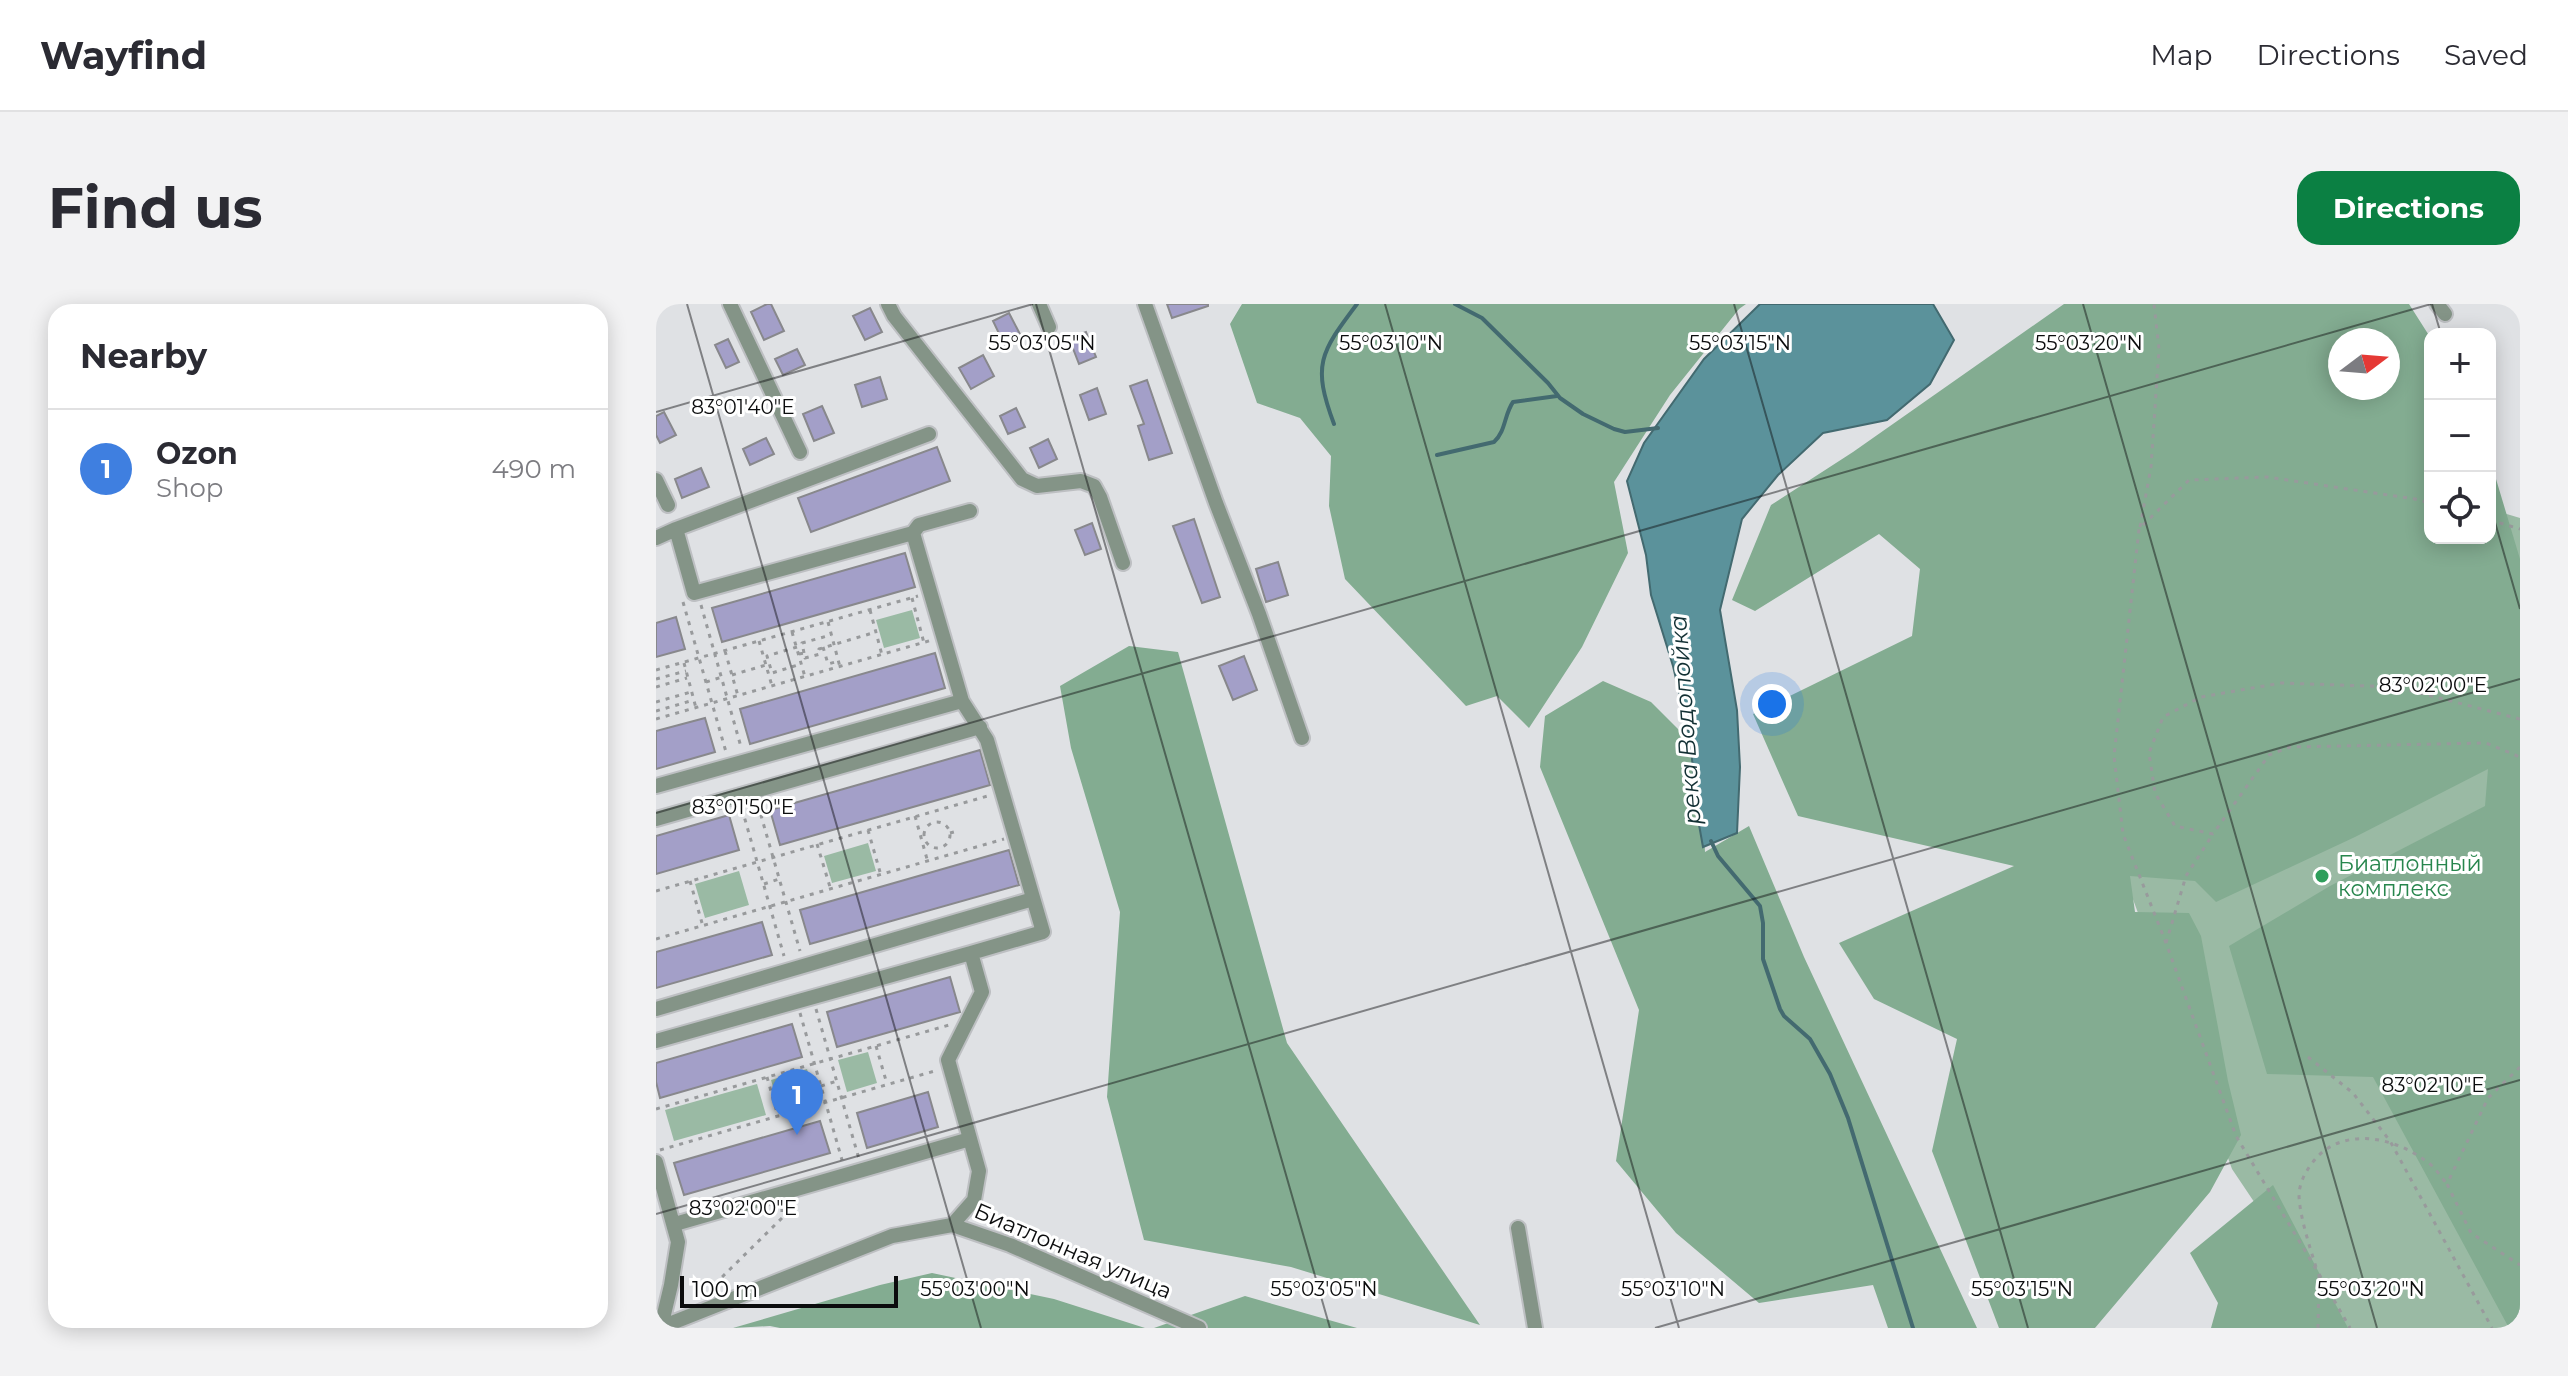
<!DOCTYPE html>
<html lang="en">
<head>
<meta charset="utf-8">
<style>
	:root { --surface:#fff; --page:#f2f2f3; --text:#2b2b33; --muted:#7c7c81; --line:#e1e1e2; --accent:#0b8043 }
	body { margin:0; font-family:Montserrat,sans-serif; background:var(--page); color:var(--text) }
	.controls { position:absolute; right:24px; top:24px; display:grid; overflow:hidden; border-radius:16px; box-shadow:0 4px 20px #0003 }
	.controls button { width:72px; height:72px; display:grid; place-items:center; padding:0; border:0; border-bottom:2px solid var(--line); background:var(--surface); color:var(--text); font:40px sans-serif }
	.compass { position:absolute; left:1672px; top:24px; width:72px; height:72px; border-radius:50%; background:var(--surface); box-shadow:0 4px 20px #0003; rotate:74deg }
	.scale { position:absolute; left:24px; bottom:20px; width:218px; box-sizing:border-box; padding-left:8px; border:4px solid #0b0c0d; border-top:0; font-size:22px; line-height:28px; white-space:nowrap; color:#0b0c0d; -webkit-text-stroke:6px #fff; paint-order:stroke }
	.you { position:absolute; left:1116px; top:400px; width:28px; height:28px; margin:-20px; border:6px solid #fff; border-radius:50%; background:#1a73e8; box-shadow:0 0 0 12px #1a73e833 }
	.badge { display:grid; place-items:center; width:52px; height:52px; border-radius:50%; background:var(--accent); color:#fff; font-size:26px; font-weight:700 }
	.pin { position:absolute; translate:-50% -66px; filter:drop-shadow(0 2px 4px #0008) }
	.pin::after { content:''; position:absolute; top:42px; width:28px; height:24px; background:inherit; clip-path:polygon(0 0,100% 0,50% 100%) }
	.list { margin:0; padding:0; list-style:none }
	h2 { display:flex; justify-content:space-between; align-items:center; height:104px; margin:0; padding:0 32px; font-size:34px }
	h2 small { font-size:26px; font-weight:400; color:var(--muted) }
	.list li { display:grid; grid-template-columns:52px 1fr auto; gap:24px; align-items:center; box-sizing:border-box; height:120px; padding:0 32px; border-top:2px solid var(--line) }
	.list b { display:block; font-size:30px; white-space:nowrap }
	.list p { margin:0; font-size:26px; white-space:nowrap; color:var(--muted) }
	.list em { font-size:26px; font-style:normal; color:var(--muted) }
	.icon { flex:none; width:44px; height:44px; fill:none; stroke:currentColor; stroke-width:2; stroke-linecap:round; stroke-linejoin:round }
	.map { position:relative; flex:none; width:1864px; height:1024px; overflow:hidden; border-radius:24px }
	header { display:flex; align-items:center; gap:48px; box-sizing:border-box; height:112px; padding:0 40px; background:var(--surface); border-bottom:2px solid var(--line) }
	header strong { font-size:38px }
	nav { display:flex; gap:44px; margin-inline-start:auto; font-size:28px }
	.intro { display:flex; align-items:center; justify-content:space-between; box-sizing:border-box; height:192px; padding:0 48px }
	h1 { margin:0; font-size:56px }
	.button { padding:20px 36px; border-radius:24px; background:var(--accent); color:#fff; font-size:28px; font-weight:700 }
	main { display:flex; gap:48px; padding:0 48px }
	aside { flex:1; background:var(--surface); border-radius:24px; box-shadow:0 4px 20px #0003 }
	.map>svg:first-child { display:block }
	.green { fill:#9abaa4 }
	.forest { fill:#83ac91; fill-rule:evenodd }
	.water { fill:#5b929b; stroke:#436a70; stroke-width:2 }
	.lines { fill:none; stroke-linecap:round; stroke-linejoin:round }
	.stream { stroke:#436a70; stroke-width:4 }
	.building { fill:#a39fc8; stroke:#88888c; stroke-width:2 }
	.minor-casing { stroke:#bdbfc2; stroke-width:18 }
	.path { stroke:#989a9c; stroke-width:3; stroke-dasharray:4 6; stroke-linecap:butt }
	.minor { stroke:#849487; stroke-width:14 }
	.ticks { fill:none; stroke:#0b0c0d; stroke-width:2; stroke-opacity:0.45 }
	.leisure-dot { fill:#2e9e5b; stroke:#fff; stroke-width:3 }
	.labels { text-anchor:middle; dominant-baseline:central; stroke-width:6; stroke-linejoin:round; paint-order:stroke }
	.leisure-label { font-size:22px; fill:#27864d; stroke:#fff; text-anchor:start }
	.street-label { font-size:22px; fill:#0b0c0d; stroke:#fff }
	.water-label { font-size:24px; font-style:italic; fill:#133034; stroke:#fff }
	.ticks-label { font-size:20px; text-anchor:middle; fill:#0b0c0d; stroke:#fff; stroke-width:6; stroke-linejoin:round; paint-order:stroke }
</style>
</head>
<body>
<header>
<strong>Wayfind</strong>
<nav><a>Map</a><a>Directions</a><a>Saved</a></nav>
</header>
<div class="intro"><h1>Find us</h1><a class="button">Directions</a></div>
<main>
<aside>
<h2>Nearby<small></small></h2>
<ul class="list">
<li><span class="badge" style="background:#3f7fe0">1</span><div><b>Ozon</b><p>Shop</p></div><em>490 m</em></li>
</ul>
</aside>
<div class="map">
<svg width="1864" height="1024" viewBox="0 0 1864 1024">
	<rect width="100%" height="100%" fill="#dfe1e4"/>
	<!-- green -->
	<path class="green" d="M1834,205L1864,214V1024H1644L1625,938L1576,865L1449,519L1774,234H1834Z
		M256,306L264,334L228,344L220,316Z
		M212,539L220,567L176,579L168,552Z
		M83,567L93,601L49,614L39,580Z
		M212,748L221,779L191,788L182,756Z
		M151,765L160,797L124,807L115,776Z
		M101,780L110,811L18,837L9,806Z"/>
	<!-- forest -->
	<path class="forest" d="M586,0H1090L1083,5L1014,91L958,178L972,249L926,343L873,424L841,392L810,402L689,275L673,202L675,152L644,114L601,99L574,20Z
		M1408,0H1753L1774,33V234H1834V155L1864,255V1024H1853L1717,773L1611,770L1573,642L1674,582L1829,502L1832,465L1699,533L1560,598L1539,577L1474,572L1479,608L1533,609L1545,632L1572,777L1585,831L1554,888L1439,1024H1343L1276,847L1301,735L1218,695L1183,639L1358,562L1142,512L1097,410L1256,332L1264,265L1223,230L1099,307L1076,296L1115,201L1197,148ZM1684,36H1732V84H1684Z
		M473,342L522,348L631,739L824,1021L635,963L488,936L451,793L464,608L415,444L404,382Z
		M947,377L995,398L1034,437L1045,482L1049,548L1093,522L1148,653L1321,1024H1232L1217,981L1103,999L1020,929L960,857L983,706L884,463L889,412Z
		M1617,881L1692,1024H1555L1562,999L1534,949Z
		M276,969L398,995L489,1024H124L114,1022L77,1024L224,981Z
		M589,992L701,1024H498Z"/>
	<!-- water -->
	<path class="water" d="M1104,0H1277L1298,36L1274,80L1231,116L1167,129L1122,171L1086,215L1064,306L1081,406L1084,463L1081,529L1047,543L1042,515L1034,435L1017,362L995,291L990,251L971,177L988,139L1048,55Z"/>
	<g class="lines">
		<!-- stream -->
		<path class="stream" d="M799,0L826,14L892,79L904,94L927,110L958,125L969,128L1002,124
			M678,120C656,61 664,49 701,0
			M781,151L838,138C850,127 848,111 857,98L901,92
			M1055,537L1062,552L1104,602L1107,619V655L1124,705L1128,712L1154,735L1174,770L1192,814L1257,1024"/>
	</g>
	<!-- building -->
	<path class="building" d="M111,0H115L128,27L108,36L95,8Z
		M511,0H552V2L516,14Z
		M214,4L226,28L209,36L197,12Z
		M353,9L366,34L349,42L337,17Z
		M430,28L440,53L423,60L413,34Z
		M72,35L83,58L70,64L59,41Z
		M141,45L149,61L127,71L119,55Z
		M327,51L338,72L315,85L303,64Z
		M224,73L231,95L206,103L199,81Z
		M491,76L516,149L493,156L482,122L488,120L474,82Z
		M441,84L450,110L433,116L424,91Z
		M166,102L178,129L158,137L147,110Z
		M360,104L369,123L352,130L344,112Z
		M8,108L20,131L4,139L0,131V112Z
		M110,134L118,150L94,161L87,145Z
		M392,135L401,155L383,164L374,144Z
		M281,143L294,177L155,228L142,194Z
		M45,164L53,183L26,194L19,175Z
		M538,215L564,293L546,299L517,222Z
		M436,219L445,245L429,251L419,226Z
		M249,249L259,283L66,338L56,304Z
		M622,258L632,291L610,298L600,265Z
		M20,313L29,345L0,353V319Z
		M279,349L289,384L94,440L84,405Z
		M588,352L601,386L577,396L563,362Z
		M49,414L59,448L0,465V427Z
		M324,446L334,481L124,541L114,506Z
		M73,511L83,546L0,570V532Z
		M353,546L363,581L154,640L144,606Z
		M106,618L116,651L0,684V648Z
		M294,673L304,708L181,743L171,708Z
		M136,720L146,753L4,794L0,778V759Z
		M272,788L282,823L211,844L201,809Z
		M164,817L174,849L28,891L18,859Z"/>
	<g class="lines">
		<!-- minor casing -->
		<g class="minor-casing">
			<path id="minor" d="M74,0L144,148
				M232,0L238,12L366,175L381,182L425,177L438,182L444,193L467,259
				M383,0L393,23
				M489,0L560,199L603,310L646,434
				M1781,0L1789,10
				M273,130L20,225L38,289L257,229L306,397L331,436L387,628L315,649
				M0,176L12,201
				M257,229L263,221L314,207
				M0,234L20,225
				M0,482L306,397
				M0,515L324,423
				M0,705L377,595
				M0,737L315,649L326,688L292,756L323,867L318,896L296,921
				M0,858L22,938L15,981L5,1023
				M19,920L314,835
				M862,924L879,1024
				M3,1024L236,932L296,921L354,941L543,1024"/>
		</g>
		<!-- path -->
		<path class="path" d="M1834,216L1864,225
			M1484,223L1495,163L1503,45L1498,0
			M256,294L268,339
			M27,298L70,448
			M45,301L85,443
			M214,306L226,351
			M172,318L184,363
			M136,328L149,373
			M103,337L116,382
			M141,343L111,352L116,369L145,360
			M167,343L172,360L183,357
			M69,347L82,392
			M148,349L146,339L175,331
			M143,350L148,349L149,354L164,350L163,345L220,328
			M28,359L40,404
			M0,366L262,292
			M76,371L110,361
			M0,375L30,367
			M50,378L66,373
			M0,383L31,374
			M0,398L35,388
			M0,407L38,396
			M0,415L276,336
			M1864,415L1741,383L1625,379L1545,393L1507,413L1493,449L1499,489L1519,522L1557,530L1613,451L1634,443L1830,439L1864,453
			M102,501L144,647
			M86,505L128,652
			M259,512L271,555
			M268 531a13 13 0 1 1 26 0a13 13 0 1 1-26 0Z
			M212,526L224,568
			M294,529L302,527
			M161,540L174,583
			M34,577L46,619
			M108,580L123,575
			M0,587L335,491
			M0,635L348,535
			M1510,639L1530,572L1557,530
			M160,705L203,855
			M144,709L186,856
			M220,742L231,780
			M1652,753L1697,789L1734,837L1836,1024
			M1864,763L1832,794L1791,880L1815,929L1864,961
			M111,773L122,812
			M165,782L181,777
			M0,805L293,721
			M4,846L282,766
			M1660,963C1654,944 1643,910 1643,890C1644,875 1653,862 1662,852C1692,823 1739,834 1770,857C1778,862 1785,873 1791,880
			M1663,970L1694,1024
			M59,980L126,914V905
			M1662,1024L1663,970L1580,832L1510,639L1467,530L1458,452L1483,225L1533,176L1611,173L1759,195L1774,199"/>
		<!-- minor -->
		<use href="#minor" class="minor"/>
	</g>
	<!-- ticks -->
	<path class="ticks" d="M31,0L325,1024M380,0L674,1024M729,0L1023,1024M1078,0L1372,1024M1427,0L1721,1024M1776,0L1785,30M0,108L377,0M1834,201L1864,305M0,509L1775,0M0,910L1864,375M999,1024L1864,776"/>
	<!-- markers -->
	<circle class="leisure-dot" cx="1666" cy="572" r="8"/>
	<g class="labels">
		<!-- leisure labels -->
		<g class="leisure-label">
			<text x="1682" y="559">Биатлонный<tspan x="1682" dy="25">комплекс</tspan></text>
		</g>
		<!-- street labels -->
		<g class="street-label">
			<text transform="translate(417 947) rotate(23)">Биатлонная улица</text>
		</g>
		<!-- water labels -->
		<g class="water-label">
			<text transform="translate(1029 416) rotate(-94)">река Водопойка</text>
		</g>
	</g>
	<g class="ticks-label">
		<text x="386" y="46">55°03'05"N</text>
		<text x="735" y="46">55°03'10"N</text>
		<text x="1084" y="46">55°03'15"N</text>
		<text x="1433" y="46">55°03'20"N</text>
		<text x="87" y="110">83°01'40"E</text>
		<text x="1777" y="388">83°02'00"E</text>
		<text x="87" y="510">83°01'50"E</text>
		<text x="1777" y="788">83°02'10"E</text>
		<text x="87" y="911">83°02'00"E</text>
		<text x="319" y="992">55°03'00"N</text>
		<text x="668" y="992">55°03'05"N</text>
		<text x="1017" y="992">55°03'10"N</text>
		<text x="1366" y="992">55°03'15"N</text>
		<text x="1715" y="992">55°03'20"N</text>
	</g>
</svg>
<div class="controls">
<button>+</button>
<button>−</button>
<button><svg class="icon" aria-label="locate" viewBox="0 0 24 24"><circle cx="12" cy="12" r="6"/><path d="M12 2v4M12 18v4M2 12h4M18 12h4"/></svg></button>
</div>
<svg class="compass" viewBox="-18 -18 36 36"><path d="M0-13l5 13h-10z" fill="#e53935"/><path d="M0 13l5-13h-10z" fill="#7c7c81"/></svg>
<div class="scale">100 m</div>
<div class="you"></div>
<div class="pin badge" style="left:141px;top:831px;background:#3f7fe0">1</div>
</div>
</main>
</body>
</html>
